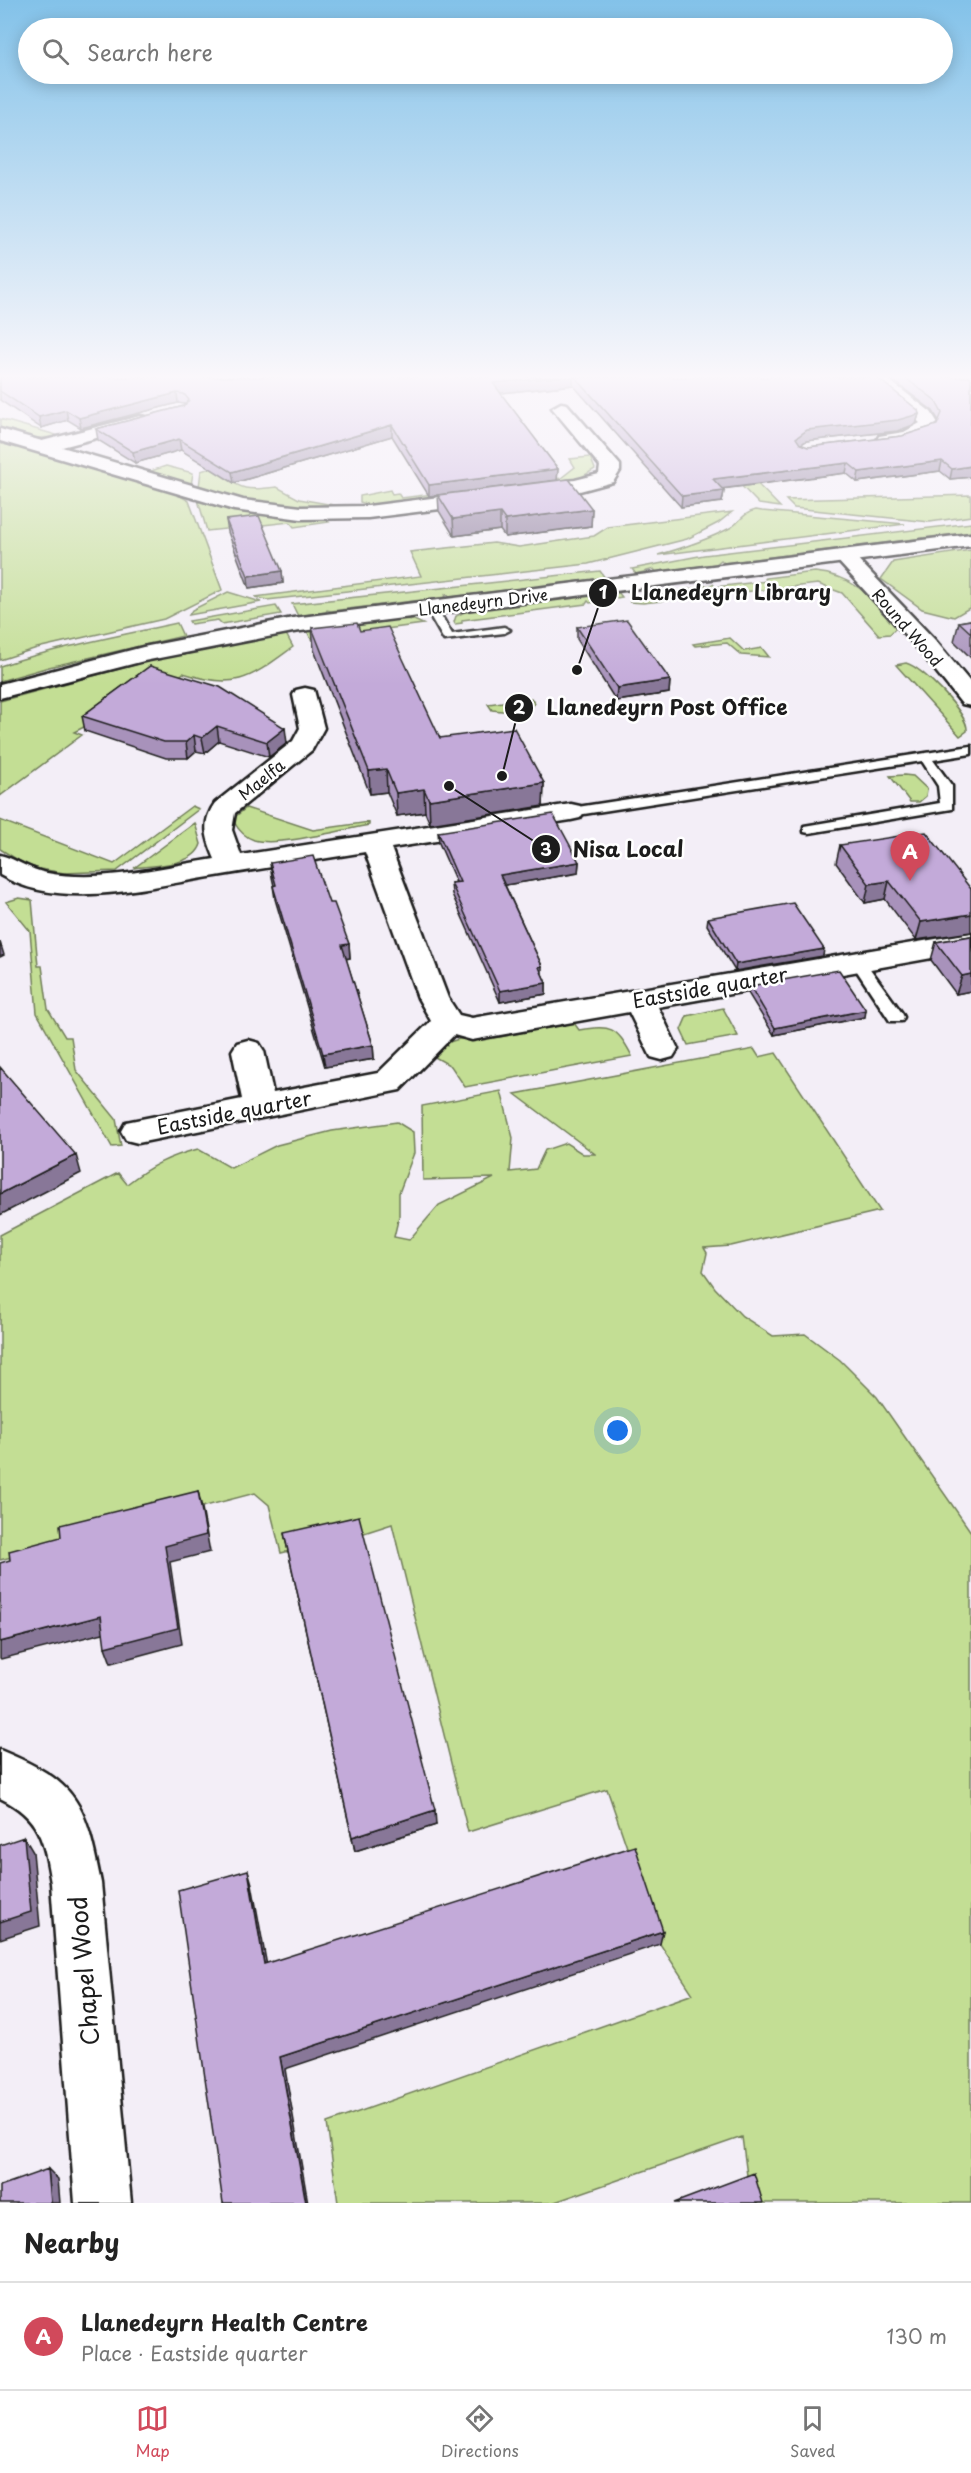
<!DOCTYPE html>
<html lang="en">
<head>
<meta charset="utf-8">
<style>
	:root { --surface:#fff; --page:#f6f6f6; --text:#222; --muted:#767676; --line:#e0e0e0; --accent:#d1495b }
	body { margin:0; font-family:"Playpen Sans",sans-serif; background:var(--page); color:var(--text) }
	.you { position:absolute; left:618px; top:1431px; width:21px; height:21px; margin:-15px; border:4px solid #fff; border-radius:50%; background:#1a73e8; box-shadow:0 0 0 9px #1a73e833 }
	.badge { display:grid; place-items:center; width:39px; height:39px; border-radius:50%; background:var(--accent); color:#fff; font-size:20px; font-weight:700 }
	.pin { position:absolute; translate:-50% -50px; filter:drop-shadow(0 2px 3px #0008) }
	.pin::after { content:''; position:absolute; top:32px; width:21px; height:18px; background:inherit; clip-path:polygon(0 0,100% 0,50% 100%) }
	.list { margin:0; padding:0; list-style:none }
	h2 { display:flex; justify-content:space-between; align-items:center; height:78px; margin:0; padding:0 24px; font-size:26px }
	h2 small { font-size:20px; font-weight:400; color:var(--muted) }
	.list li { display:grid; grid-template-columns:39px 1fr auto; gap:18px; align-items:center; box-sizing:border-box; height:108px; padding:0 24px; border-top:2px solid var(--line) }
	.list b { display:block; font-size:22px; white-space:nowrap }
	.list p { margin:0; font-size:20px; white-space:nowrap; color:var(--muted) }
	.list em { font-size:20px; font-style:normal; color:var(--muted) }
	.icon { flex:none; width:33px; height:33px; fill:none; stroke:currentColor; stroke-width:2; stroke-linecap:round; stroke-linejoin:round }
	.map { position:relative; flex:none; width:971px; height:2203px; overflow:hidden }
	.search { position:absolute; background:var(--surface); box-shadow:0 3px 15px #0003; left:18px; right:18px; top:18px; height:66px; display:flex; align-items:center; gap:15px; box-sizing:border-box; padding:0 21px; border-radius:33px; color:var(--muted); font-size:22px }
	.sheet { height:186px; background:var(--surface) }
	nav { display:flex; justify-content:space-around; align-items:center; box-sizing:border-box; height:84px; border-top:2px solid var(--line); background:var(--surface); font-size:16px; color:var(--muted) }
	nav a { display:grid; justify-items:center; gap:3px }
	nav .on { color:var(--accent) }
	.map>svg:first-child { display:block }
	.green { fill:#c3de94; stroke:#707d58; stroke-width:1.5 }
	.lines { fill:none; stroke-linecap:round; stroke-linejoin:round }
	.service-casing { stroke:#1c1c1c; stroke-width:5 }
	.minor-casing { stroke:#1c1c1c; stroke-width:5 }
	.tertiary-casing { stroke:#1c1c1c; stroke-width:5 }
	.service { fill:#fff; fill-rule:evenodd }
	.minor { fill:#fff; fill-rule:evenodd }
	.tertiary { fill:#fff; fill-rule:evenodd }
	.wall { fill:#a892bb; stroke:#1c1c1c; stroke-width:1.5 }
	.shaded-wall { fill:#887798; stroke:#1c1c1c; stroke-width:1.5 }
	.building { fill:#c3aad9; stroke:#1c1c1c; stroke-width:1.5 }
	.labels { text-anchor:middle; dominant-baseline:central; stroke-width:5; stroke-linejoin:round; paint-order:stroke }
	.far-street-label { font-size:16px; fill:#1c1c1c; stroke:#fff }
	.street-label { font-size:20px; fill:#1c1c1c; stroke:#fff }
	.near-street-label { font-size:24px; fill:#1c1c1c; stroke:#fff }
	.leader { fill:none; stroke:#1c1c1c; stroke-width:2 }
	.callout-dot { fill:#1c1c1c; stroke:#fff; stroke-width:2 }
	.mark-label { font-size:18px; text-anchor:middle; font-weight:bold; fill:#fff }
	.callout-label { font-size:21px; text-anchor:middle; font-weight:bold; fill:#1c1c1c; stroke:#fff; stroke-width:5; stroke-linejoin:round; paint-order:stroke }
</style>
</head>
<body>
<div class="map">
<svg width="971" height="2203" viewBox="0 0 971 2203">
	<rect width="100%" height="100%" fill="#f3eef7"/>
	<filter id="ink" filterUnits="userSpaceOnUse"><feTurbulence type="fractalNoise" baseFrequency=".0167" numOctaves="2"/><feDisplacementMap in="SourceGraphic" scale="12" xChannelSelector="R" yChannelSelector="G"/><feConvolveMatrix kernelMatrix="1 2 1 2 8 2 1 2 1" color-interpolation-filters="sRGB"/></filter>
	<g filter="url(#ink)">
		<!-- green -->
		<path class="green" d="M0,419L56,435L57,437L35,438L0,428Z
			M0,443C55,458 141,473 189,501L222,590L164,619L37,648L0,660Z
			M705,448L745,471L780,507L759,504Z
			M590,457L595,469L575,481L383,504L369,505L360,502V496L390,490L392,494L398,493L401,498L561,478L575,467L570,459Z
			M166,466L193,473L191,485L148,472Z
			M210,468C242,488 239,492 277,487L299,499L334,505C304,516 230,496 199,487L201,471Z
			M971,495V516L930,522L794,508L786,500Z
			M198,500L236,509L325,518L329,522L294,527L290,522L207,531Z
			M756,510L762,511L905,524L658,555C683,548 707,540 730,528C741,522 742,513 756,510Z
			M732,512L718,523L687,539L588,564L267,600L255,597L421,576L410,552L494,543L519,547L594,536L608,527Z
			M971,523V532L724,563L721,560L716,564L656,572L654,569L636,574L632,569L704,555Z
			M971,550V607L954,617L922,609L881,579L893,562Z
			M600,571L605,578L451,597L445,594L446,597L331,611L327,610L326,612L298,616L292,604Z
			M815,572C851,575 872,596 894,623L895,629L890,634L879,635L842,593L818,584L643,603L629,602L713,584L715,587L767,581L765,578Z
			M228,592L261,602L189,615L192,610Z
			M618,592L622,597L590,603L588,601L586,604L462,620V623L455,624L454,622L456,616L469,610L589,595L591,598L597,597L595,595Z
			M276,606L281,614L222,624L218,620L191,624L189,621Z
			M402,619L414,620L423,624L311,639L307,631Z
			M177,623L183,636L49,667L0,681V666C58,647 118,636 177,623Z
			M286,634L293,647C249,679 238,690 183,673L174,682L74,732L82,735L0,796V701L149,661Z
			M730,638L744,651L762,648L769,657L741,655L727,643L695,646L693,644Z
			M906,663C922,667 969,714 967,731L960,736L896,665Z
			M531,698L534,703L531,707L502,711L492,710L488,704Z
			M904,775L913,776L927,789L926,796L919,802H910L890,776Z
			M192,806L199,809L117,871L64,873L40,869L26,865L0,849V820L114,864Z
			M246,808L313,830L369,822V825C342,830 278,847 254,840C245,837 239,831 234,822L236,816Z
			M195,823L201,844C194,867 153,865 134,868Z
			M19,898L32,900L38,966H42L48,1009L65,1037H71L76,1070L116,1119L121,1146L112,1147L37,1013L30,931L6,902Z
			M723,1008L738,1036L688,1045L681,1030L687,1016Z
			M574,1023L579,1030C611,1025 616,1026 632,1056L465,1087L451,1066L433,1056L446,1043L459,1039L500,1037Z
			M754,1049L759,1057L776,1053L880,1211L731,1246L704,1248L707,1253L703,1271L715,1288L742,1316L773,1336L805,1334L840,1360L877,1397L971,1532V2203H755L748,2183L742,2137L552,2203H338L327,2123L693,1994L660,1944L607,1789L468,1832L392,1524L361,1534L281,1553L269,1505L255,1493L0,1560V1235L118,1173L127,1184C150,1166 170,1156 198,1149L231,1168L277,1145L332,1131L397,1122L413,1132L414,1153L399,1193V1216L394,1237L409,1240L439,1205L494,1178L423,1180L422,1106L501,1091L513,1138L510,1172L536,1169L545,1150L566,1143L583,1154H595L515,1094Z"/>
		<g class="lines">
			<!-- service casing -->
			<g class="service-casing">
				<path id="service" d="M427,605H435L452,634L504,627L510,630L504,633L444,640L425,607Z
					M971,746V754L933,760L952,786V809L809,833L804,832V826L940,803L938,786L922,761L571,816L564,812L571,808Z
					M858,957L863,959L902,1013L904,1017L902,1021H890L851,962Z"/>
			</g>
			<!-- minor casing -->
			<g class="minor-casing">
				<path id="minor" d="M866,377H885L931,412L938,423L934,433L908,443L879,444L877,440L879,436L904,432L920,423Z
					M561,403L567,404L620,465V471L613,482L576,492L368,518L301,519L234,510L0,441V429L42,441L140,416L146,417L149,421L146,425L62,447L243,500L301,507L368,506L575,480L599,474L600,466L552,408Z
					M844,550L851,552L935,640L971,683V706L962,704L919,650L837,560L833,556L837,552Z
					M305,688L314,690L324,728L312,750L235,813L232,830L241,855L571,804L580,806L584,812L580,818L571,820L391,848L448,998L459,1015L472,1018L971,933V951L658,1007L678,1049L673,1057L662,1060L651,1057L629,1012L472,1040L454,1035L400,1090L138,1143L126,1140L121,1131L126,1122L242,1099L232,1051L237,1043L248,1040L259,1043L264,1051L273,1093L378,1073L431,1021L418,998L365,852C315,860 265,868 216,876C149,886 63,912 0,875V855C16,859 30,870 47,873C102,883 161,867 215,859C206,838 201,823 215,803L293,741L300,728L293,695L296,690Z
					M0,1750C78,1782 85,1802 101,1883L131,2203H75L51,1883C44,1842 41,1818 0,1798Z"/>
			</g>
			<!-- tertiary casing -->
			<g class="tertiary-casing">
				<path id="tertiary" d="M971,534V546L293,632L144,661L0,698V684L143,647L293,618Z"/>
			</g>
			<!-- service -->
			<use href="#service" class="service"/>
			<!-- minor -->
			<use href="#minor" class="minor"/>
			<!-- tertiary -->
			<use href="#tertiary" class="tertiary"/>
		</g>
		<!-- wall -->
		<path class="wall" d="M0,377H876L919,414L916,424L897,431L806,441L800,445L808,447L902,436L937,425L939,421L933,411L894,381L895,377H971V477L950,479L940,471L857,482L846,473L722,489L724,491L722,502L681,507L573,385L500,393L558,469L557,480L429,496L392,436L234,483L181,450L135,463L98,440L96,429L184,406L185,404L178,403L81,428L68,420L41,428L0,400Z
			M438,495L592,509L591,526L505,537L500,530L454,536L439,511Z
			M226,520L282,571L283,583L249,588L228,532Z
			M971,620V658L954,641L959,622Z
			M577,627L670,680L669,693L616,701L577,639Z
			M312,628L440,738L544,783L543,806L430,824L425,812L397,816L387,792L370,794L314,650Z
			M150,666L287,743L269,757L219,741L205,753L196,751L188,758H166L85,731L82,716Z
			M438,832L579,862L578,873L505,885L542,966V974L546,983V994L500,1002L452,894L451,883L456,882L439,843Z
			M840,845L971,889L916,940L885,899L865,903L836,863Z
			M270,863L329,903L349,944L350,958L346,959L373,1045L374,1059L325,1067L275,899L273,886H274L272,877Z
			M708,918L823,956L735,971L707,925Z
			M971,936V991L956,994L931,960L936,942Z
			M750,986L865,1017L774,1035L748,993Z
			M284,1533L436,1825L355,1851Z"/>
		<!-- shaded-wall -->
		<path class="shaded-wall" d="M558,377H573V385L493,394V383Z
			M177,393L178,403L81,428L79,418Z
			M66,410L68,420L41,428L39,417Z
			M919,414L916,424L897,431L806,441L795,448L796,438L807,430Z
			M392,425V436L234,483L232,472Z
			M179,439L181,450L135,463L133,452Z
			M942,461L940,471L857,482L859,472Z
			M848,463L846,473L712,490L713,479Z
			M971,466V477L950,479L952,469Z
			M558,469L557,480L429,496V485Z
			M724,491L722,502L681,507L682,496Z
			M592,509L591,526L505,537V520Z
			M500,513V530L454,536L453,519Z
			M282,571L283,583L249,588L248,576Z
			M670,680L669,693L616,701L617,688Z
			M217,726L219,741L205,753L202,738Z
			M285,728L287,743L269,757L267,742Z
			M194,735L196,751L188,758L186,742Z
			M386,769L387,792L370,794L369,771Z
			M544,783L543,806L430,824L429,800Z
			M424,789L425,812L397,816L396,793Z
			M579,862L578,873L500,886V875Z
			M889,881L885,899L865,903L869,884Z
			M971,914V932L916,940L921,922Z
			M0,942L4,955L0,957Z
			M349,944L350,958L343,959L342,945Z
			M824,949L823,956L735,971L736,964Z
			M971,974V991L956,994L962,976Z
			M546,983V994L500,1002V991Z
			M866,1010L865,1017L774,1035L775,1028Z
			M373,1045L374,1059L325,1067L323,1054Z
			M76,1155L81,1173L0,1215V1194Z
			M198,1491L202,1508L210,1552L170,1562L182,1644L111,1663L105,1647Z
			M101,1616L107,1632L1,1659L0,1658V1642Z
			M435,1810L436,1825L355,1851L352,1837Z
			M24,1837L33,1852L40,1926L0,1939V1922Z
			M248,1870L252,1884L269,1977L264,1964Z
			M663,1931L660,1944L285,2069L308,2203H306L280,2057Z
			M48,2169L58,2179L60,2203H51Z"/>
		<!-- building -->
		<path class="building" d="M0,377H558L493,383L558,469L429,485L392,425L232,472L179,439L133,452L96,429L184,406L189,400L184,394L177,393L79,418L66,410L39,417L0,391Z
			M575,377H876L918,410L919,414L898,420L807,430L796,438L800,444L808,447L902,436L937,425L942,413L935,400L904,377H971V466L952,469L942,461L859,472L848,463L713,479L724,491L682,496Z
			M569,479L592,509L505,520L500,513L453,519L438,495Z
			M259,516L282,571L248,576L226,520Z
			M627,620L670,680L617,688L577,627Z
			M971,620V633L959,622Z
			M357,623L360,631L388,627L440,738L514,728L544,783L429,800L424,789L396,793L386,769L369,771L312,628Z
			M150,666L220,687L285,728L267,742L217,726L202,738L194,735L186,742H164L82,716Z
			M553,814L579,862L500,875L542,966L539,967L546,983L500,991L451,883L460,882L438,832Z
			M926,832L971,889V914L921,922L889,881L869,884L840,845Z
			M313,856L329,903H334L349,944L342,945L373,1045L323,1054L273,886L276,885L270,863Z
			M793,903L824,949L736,964L708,918Z
			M971,936V974L962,976L936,942Z
			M839,970L866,1010L775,1028L750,986Z
			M0,1067L76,1155L0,1194Z
			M198,1491L206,1535L165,1546L178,1628L105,1647L101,1616L0,1642V1563L10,1560L9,1551L61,1537L60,1525Z
			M359,1516L435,1810L352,1837L284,1533Z
			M24,1837L31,1912L0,1922V1845Z
			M635,1846L663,1931L280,2057L306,2203H223L178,1890L248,1870L264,1964Z
			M48,2169L51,2203H0V2186Z
			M754,2173L763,2203H674Z"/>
	</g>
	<!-- sky -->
	<linearGradient id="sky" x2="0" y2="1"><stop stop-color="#83c2e9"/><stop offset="0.55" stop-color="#faf7fb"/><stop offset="1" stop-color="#faf7fb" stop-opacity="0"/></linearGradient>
	<rect width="971" height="685" fill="url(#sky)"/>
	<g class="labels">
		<!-- far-street labels -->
		<g class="far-street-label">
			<text transform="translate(483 601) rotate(-7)">Llanedeyrn Drive</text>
			<text transform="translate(908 627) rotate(49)">Round Wood</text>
			<text transform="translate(261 779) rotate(-39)">Maelfa</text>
		</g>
		<!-- street labels -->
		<g class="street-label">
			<text transform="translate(710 987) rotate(-10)">Eastside quarter</text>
			<text transform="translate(234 1112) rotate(-11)">Eastside quarter</text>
		</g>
		<!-- near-street labels -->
		<g class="near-street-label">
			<text transform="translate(83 1971) rotate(-95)">Chapel Wood</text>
		</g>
	</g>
	<!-- callouts -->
	<path class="leader" d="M577 670L603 593M502 776L519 708M449 786L546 849"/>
	<g class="callout-dot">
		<circle cx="577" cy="670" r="6"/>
		<circle cx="502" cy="776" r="6"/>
		<circle cx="449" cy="786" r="6"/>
		<circle cx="603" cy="593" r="15"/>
		<circle cx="519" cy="708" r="15"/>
		<circle cx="546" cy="849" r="15"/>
	</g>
	<g class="mark-label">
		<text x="603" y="599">1</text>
		<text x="519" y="714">2</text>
		<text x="546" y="856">3</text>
	</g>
	<g class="callout-label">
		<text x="731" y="600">Llanedeyrn Library</text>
		<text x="667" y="715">Llanedeyrn Post Office</text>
		<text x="628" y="857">Nisa Local</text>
	</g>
</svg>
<div class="you"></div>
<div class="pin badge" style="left:910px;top:881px">A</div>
<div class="search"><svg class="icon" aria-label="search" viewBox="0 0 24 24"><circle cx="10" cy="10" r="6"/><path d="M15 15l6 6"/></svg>Search here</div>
</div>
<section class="sheet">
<h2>Nearby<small></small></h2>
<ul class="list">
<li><span class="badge">A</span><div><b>Llanedeyrn Health Centre</b><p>Place · Eastside quarter</p></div><em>130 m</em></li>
</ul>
</section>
<nav>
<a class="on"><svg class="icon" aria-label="map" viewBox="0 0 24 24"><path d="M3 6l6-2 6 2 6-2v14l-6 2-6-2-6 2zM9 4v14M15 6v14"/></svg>Map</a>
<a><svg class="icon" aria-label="directions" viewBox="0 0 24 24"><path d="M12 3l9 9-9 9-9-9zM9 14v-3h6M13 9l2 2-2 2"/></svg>Directions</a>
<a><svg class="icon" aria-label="saved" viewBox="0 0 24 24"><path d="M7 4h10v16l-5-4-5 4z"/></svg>Saved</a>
</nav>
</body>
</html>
